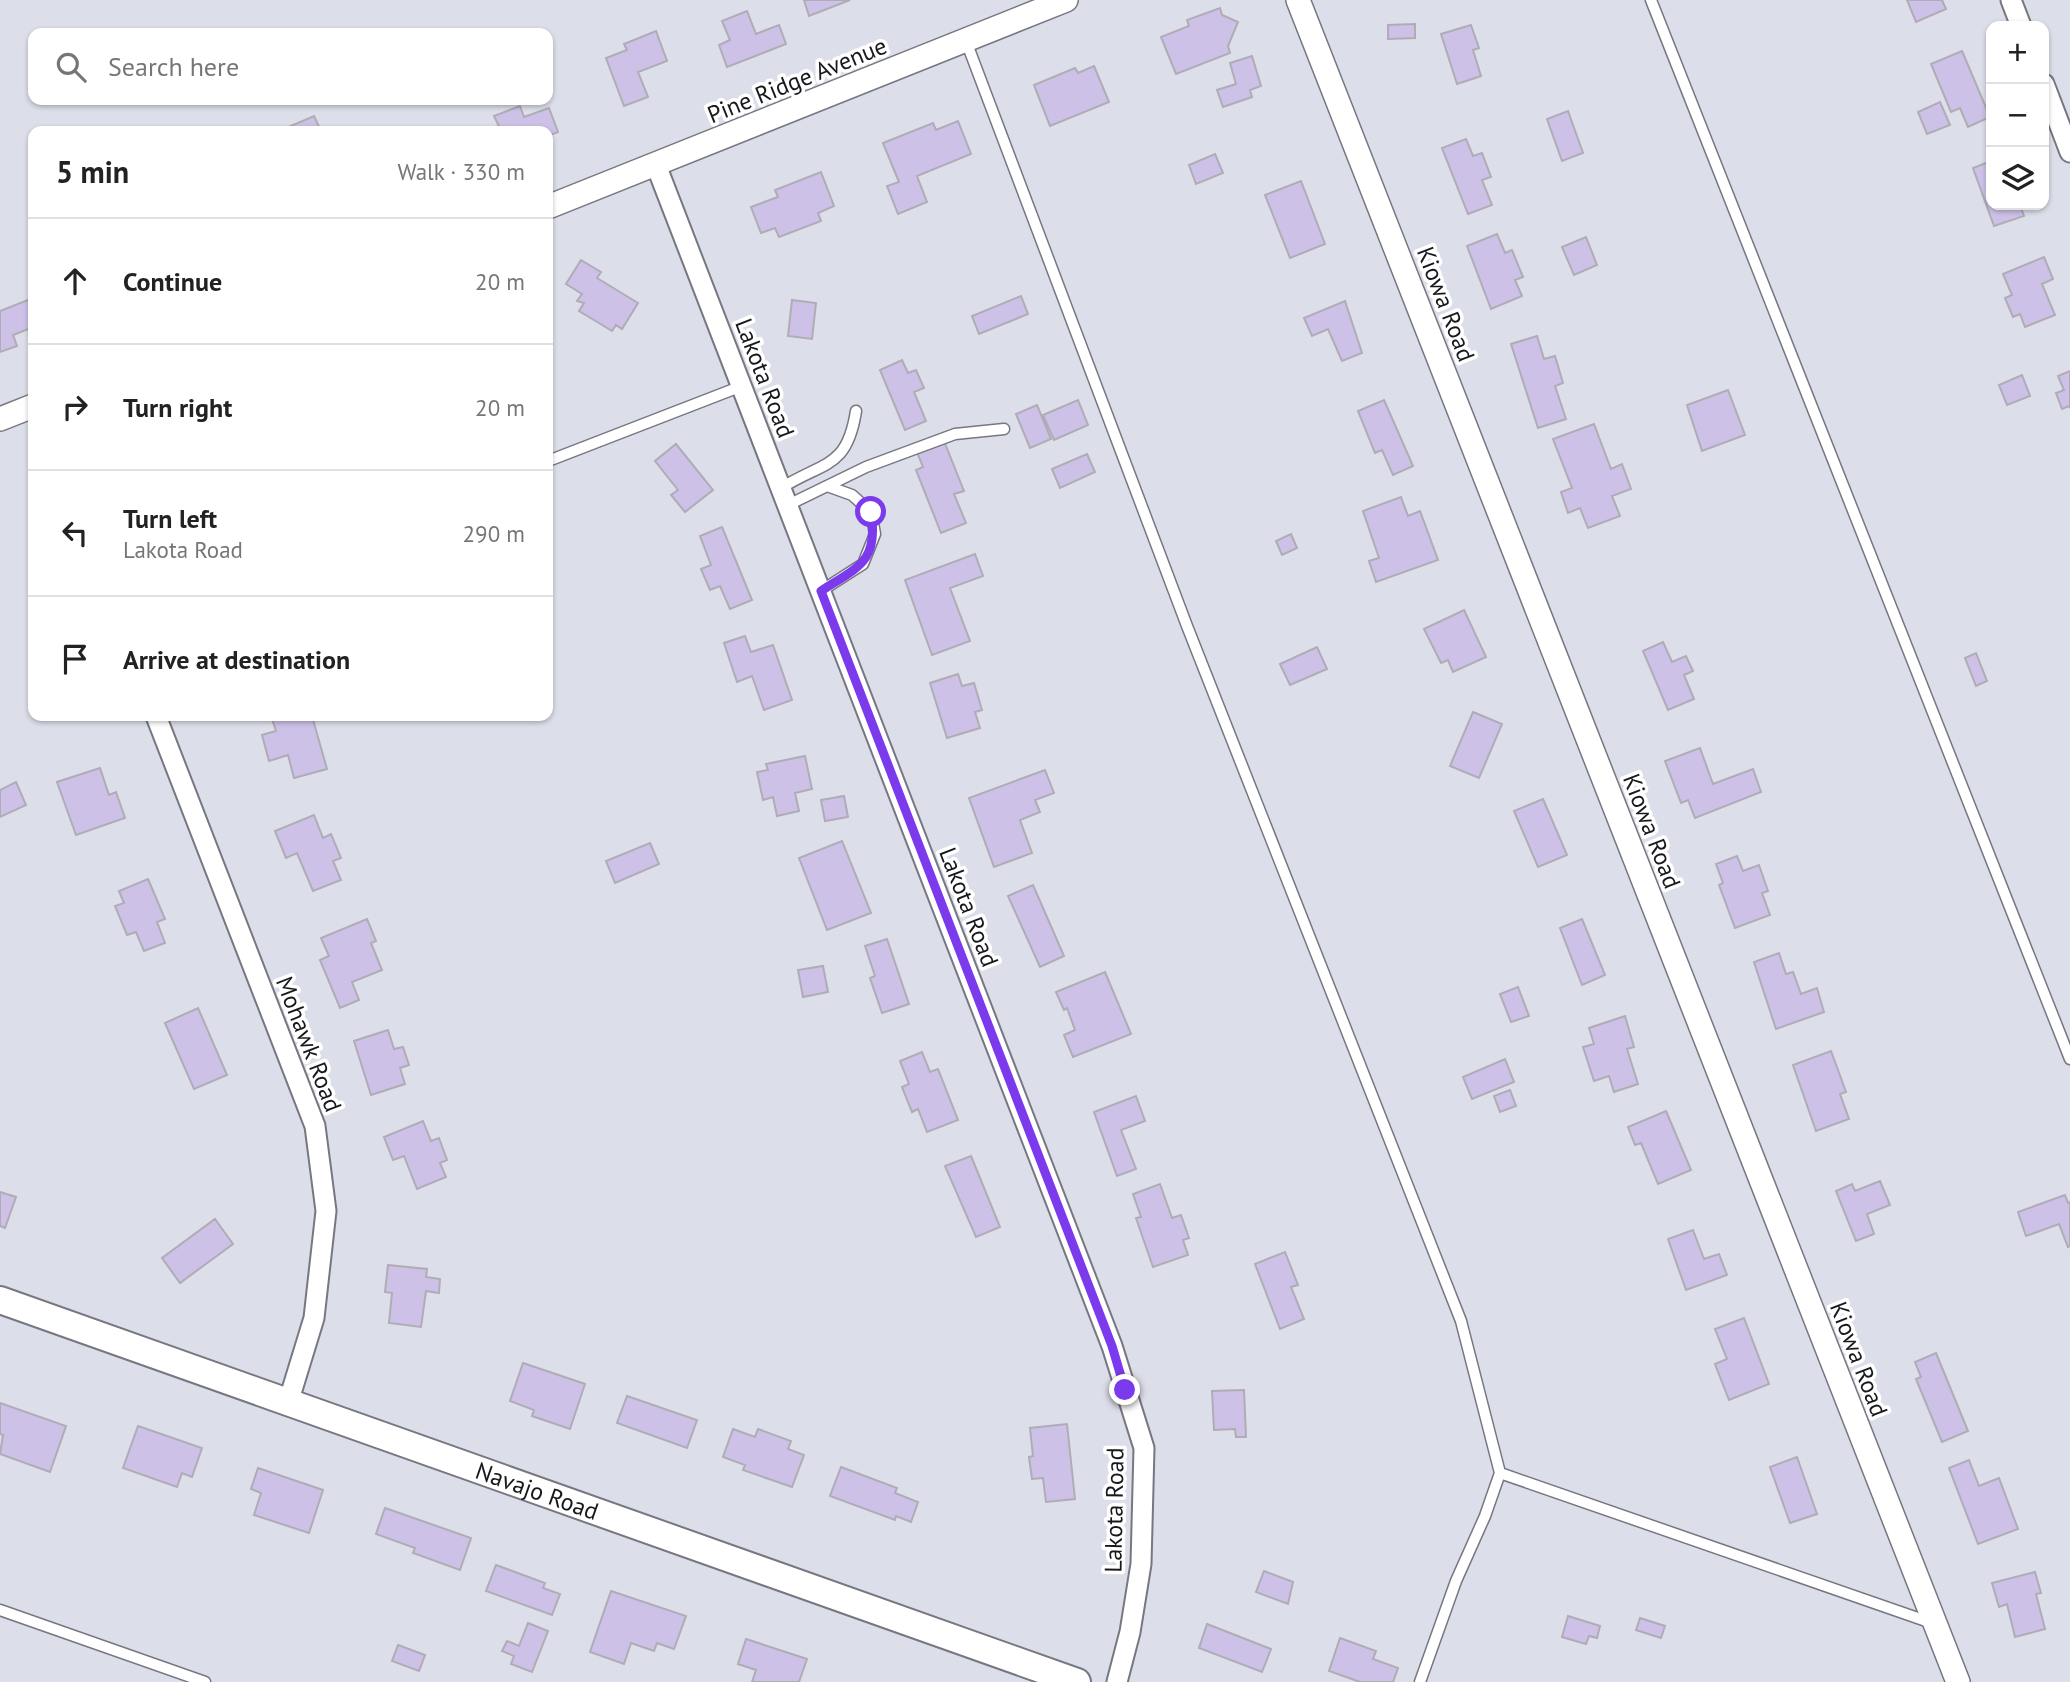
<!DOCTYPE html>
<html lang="en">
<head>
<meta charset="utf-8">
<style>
	:root { --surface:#fff; --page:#f2f2f2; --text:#222; --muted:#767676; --line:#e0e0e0 }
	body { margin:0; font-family:"PT Sans",sans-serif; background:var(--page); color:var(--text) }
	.controls { position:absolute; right:21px; top:21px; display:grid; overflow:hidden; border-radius:14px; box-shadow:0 2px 5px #0004 }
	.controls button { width:63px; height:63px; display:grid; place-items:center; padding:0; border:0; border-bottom:2px solid var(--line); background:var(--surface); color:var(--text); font:35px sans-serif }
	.stop { position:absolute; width:21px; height:21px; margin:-16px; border:5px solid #7c3aed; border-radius:50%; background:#fff }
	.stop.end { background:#7c3aed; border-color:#fff; box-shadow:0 2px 7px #0008 }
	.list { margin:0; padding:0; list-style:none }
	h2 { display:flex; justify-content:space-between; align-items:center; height:91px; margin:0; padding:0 28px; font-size:30px }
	h2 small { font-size:23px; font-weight:400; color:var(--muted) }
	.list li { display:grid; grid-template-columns:46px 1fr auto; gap:21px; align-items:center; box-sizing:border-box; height:126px; padding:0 28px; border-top:2px solid var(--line) }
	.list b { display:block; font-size:26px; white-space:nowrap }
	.list p { margin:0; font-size:23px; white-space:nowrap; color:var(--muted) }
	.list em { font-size:23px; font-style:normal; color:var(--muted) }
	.icon { flex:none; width:38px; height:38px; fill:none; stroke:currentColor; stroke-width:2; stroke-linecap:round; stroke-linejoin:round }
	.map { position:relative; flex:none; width:2070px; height:1682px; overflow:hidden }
	.search { position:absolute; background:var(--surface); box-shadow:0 2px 5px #0004; left:28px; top:28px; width:525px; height:77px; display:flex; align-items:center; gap:18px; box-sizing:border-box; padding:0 24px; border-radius:14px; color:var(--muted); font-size:26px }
	.panel { position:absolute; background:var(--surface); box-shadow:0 2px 5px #0004; left:28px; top:126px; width:525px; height:595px; border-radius:14px }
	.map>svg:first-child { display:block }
	.building { fill:#cec1e8; stroke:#afacb6; stroke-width:2 }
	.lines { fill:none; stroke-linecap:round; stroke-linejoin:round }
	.service-casing { stroke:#767781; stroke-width:13 }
	.minor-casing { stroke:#767781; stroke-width:23 }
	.tertiary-casing { stroke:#767781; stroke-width:26 }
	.secondary-casing { stroke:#767781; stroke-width:30 }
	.service { stroke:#fff; stroke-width:10 }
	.minor { stroke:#fff; stroke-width:19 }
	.tertiary { stroke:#fff; stroke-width:23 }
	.secondary { stroke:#fff; stroke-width:26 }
	.route { stroke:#7c3aed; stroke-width:9 }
	.labels { text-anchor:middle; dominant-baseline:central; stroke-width:7; stroke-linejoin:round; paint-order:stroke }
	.street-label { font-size:24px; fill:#17181b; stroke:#fff }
</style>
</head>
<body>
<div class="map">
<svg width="2070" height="1682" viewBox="0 0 2070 1682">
	<rect width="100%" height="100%" fill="#dcdee9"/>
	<!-- building -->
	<path class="building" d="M804,0H850L809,16Z
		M1907,0H1942L1946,9L1916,22Z
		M1220,8L1222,15L1238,22L1228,46L1230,53L1176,74L1161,37L1189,26L1187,20Z
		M747,11L756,34L779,25L786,44L727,67L719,45L730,40L722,21Z
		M1415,24V38L1388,39V25Z
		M1471,25L1479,48L1473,50L1481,76L1457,84L1441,34Z
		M656,31L667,61L638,72L648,97L624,106L606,58L627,50L624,44Z
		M1962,51L1990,117L1968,127L1960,108L1951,112L1931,64Z
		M1252,56L1261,86L1250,90L1252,97L1223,107L1217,90L1236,84L1230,63Z
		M1094,66L1109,102L1050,126L1034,85L1075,68L1078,73Z
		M1940,102L1950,125L1927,134L1918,112Z
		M520,106L524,117L549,108L558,132L548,136V131H487L499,126L494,116Z
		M1568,111L1583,153L1562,161L1547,119Z
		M314,116L321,131H287L286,128Z
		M958,121L971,154L917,176L927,202L898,214L887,186L899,182L883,143L933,123L936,130Z
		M1466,139L1473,156L1482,153L1491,177L1482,180L1492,205L1468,214L1442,148Z
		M1215,154L1223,173L1196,184L1189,165Z
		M1991,161V205H2020L2024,216L1994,226L1973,168Z
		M821,172L834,206L818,213L821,221L779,237L775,228L761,233L751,207L778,197L775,190Z
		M1301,181L1325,244L1290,258L1265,195Z
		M1497,234L1505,253L1512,250L1523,277L1515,280L1522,296L1491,309L1467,246Z
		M1586,237L1597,265L1574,275L1562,247Z
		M2044,257L2053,279L2042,284L2055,315L2025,327L2020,314L2013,317L2005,298L2012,295L2003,274Z
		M581,260L601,272L597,278L638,303L622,329L616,325L612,331L579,311L584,303L577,301L582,294L566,284Z
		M1021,296L1028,314L979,334L972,316Z
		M33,298V327L13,335L17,346L0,352V311Z
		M792,300L816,303L812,339L788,336Z
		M1345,301L1362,353L1342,361L1328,329L1312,336L1304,318Z
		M1537,336L1544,359L1555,356L1563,383L1555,386L1566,419L1538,428L1511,344Z
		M902,360L908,373L916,370L924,388L914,392L926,421L905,430L880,370Z
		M2070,371V408L2069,406L2062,409L2056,393L2064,390L2058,376Z
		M2022,375L2030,396L2007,405L1999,385Z
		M1728,390L1745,435L1702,451L1687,405Z
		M1078,400L1088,425L1054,440L1043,415Z
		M1384,400L1413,466L1393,475L1382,450L1375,453L1358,411Z
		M1037,405L1051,439L1030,448L1016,414Z
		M1594,424L1611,469L1622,464L1631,489L1612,496L1620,516L1588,528L1580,508L1568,513L1561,492L1572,488L1553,439Z
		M944,441L964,491L954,494L966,523L941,533L916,470L923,467L917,452Z
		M676,444L713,490L685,512L671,495L678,490L655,461Z
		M1087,454L1095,472L1060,488L1052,469Z
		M1401,497L1408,516L1420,511L1438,560L1376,582L1369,561L1379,558L1363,511Z
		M722,527L752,600L730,609L720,586L710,590L701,569L711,565L700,536Z
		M1291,534L1297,548L1282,555L1276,541Z
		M975,554L983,576L950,588L970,641L932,655L905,580Z
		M1464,610L1486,657L1453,672L1448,660L1441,663L1424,629Z
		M745,636L751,652L773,645L792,700L764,710L752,676L737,682L724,643Z
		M1663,642L1672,662L1686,656L1693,671L1684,675L1694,699L1668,710L1643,651Z
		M1317,647L1327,669L1290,685L1280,664Z
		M1976,653L1987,681L1976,686L1965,658Z
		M958,674L962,686L974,683L982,710L975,712L980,728L947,738L930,683Z
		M1473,712L1502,724L1479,778L1450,766Z
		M271,716H312L327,769L294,778L288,755L269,761L262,735L276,731Z
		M1700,748L1713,784L1753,769L1761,792L1695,818L1688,800L1681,803L1665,761Z
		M805,756L812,789L795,793L799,811L777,816L773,797L763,800L757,772L768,770L766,764Z
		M100,768L109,795L116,792L125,818L76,835L57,782Z
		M1045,770L1054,793L1035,800L1040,812L1020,820L1032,853L994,867L969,798Z
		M16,782L26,805L0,817V790Z
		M844,796L848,817L825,821L821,800Z
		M1543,799L1567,855L1538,867L1514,811Z
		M314,815L323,838L331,834L341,858L333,861L341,880L313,891L297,853L286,858L275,831Z
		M842,841L871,913L827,930L799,858Z
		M650,843L659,864L615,883L606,861Z
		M1737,856L1743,871L1759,865L1768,891L1762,893L1770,915L1735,928L1719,885L1723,883L1716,864Z
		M148,879L165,919L157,922L165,943L144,951L136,932L127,935L115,906L124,903L119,891Z
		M1033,885L1064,956L1040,967L1008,896Z
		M367,919L376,941L371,943L382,970L352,982L359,1000L340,1008L320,960L329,956L321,938Z
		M1582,919L1605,975L1582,985L1560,928Z
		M887,939L909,1004L882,1013L870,978L875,976L865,946Z
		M1779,953L1786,974L1793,972L1801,994L1817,988L1824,1012L1776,1029L1754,962Z
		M823,966L828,992L803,997L798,970Z
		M1105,972L1131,1034L1073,1057L1064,1035L1075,1030L1067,1008L1064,1010L1056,992Z
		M1518,987L1529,1016L1511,1022L1500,994Z
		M198,1008L227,1075L194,1089L165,1023Z
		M1625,1016L1634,1047L1627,1049L1638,1084L1614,1092L1609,1076L1594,1081L1583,1047L1594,1044L1589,1028Z
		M388,1030L394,1049L403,1047L409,1065L400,1068L405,1084L371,1095L354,1041Z
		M1831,1051L1846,1092L1840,1094L1849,1119L1816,1131L1793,1065Z
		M922,1052L930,1072L938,1069L958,1120L927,1132L918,1109L912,1112L902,1087L909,1084L900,1061Z
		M1505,1059L1514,1082L1472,1099L1463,1077Z
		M1510,1090L1516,1106L1500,1112L1494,1096Z
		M1136,1096L1145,1121L1121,1130L1136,1169L1117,1176L1094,1112Z
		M1666,1111L1691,1170L1658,1184L1641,1143L1635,1145L1628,1127Z
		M423,1121L431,1141L439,1138L447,1160L440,1163L446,1177L417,1189L404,1156L393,1160L384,1137Z
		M971,1156L1000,1227L976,1237L945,1166Z
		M1880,1181L1890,1205L1867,1214L1874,1234L1856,1241L1836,1191L1852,1184L1855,1191Z
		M1160,1184L1172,1218L1181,1215L1189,1238L1183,1240L1188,1255L1153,1267L1136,1218L1141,1217L1133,1194Z
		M0,1192L16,1197L5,1228L0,1226Z
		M2065,1195L2068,1203L2070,1202V1246L2068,1247L2059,1224L2026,1236L2018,1212Z
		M215,1219L233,1244L180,1283L162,1258Z
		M1693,1230L1704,1259L1719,1254L1727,1275L1686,1290L1668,1239Z
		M1285,1252L1298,1285L1291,1287L1304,1319L1280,1329L1255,1264Z
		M388,1265L427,1269L426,1277L440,1279L439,1293L426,1291L421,1327L389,1323L392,1293L385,1292Z
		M1744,1318L1769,1384L1729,1400L1715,1364L1727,1359L1715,1329Z
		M1936,1353L1968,1431L1942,1442L1916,1379L1921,1377L1915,1362Z
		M523,1363L585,1384L570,1429L532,1416L534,1410L510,1401Z
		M1244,1390L1246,1437H1236L1235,1429L1214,1430L1212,1391Z
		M627,1396L697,1420L687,1448L617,1423Z
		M0,1403L66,1426L50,1472L0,1454L3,1435L0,1434Z
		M1067,1424L1075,1499L1046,1502L1043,1478L1032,1479L1029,1457L1033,1456L1030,1428Z
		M138,1426L202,1448L192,1477L182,1473L177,1487L123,1468Z
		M733,1429L755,1437L758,1429L791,1441L788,1449L804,1455L792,1487L743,1470L745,1465L723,1457Z
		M1797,1457L1817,1514L1790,1523L1770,1467Z
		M1969,1460L1979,1486L1999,1478L2018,1529L1978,1544L1949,1468Z
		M841,1467L897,1488L895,1493L918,1502L911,1522L896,1516L895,1520L830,1496Z
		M258,1468L323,1490L309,1533L254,1515L261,1493L251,1489Z
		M385,1508L471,1538L460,1570L413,1553L415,1548L376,1534Z
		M496,1565L545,1583L543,1588L560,1594L552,1615L486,1591Z
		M1264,1571L1293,1582L1288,1604L1256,1592Z
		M2035,1572L2041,1593L2036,1594L2045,1629L2015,1637L2007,1604L1999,1607L1992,1583Z
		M611,1591L686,1616L674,1649L657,1643L654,1651L631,1643L624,1664L590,1652Z
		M1568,1616L1600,1626L1597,1638L1589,1636L1586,1644L1562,1637Z
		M1640,1618L1665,1626L1661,1638L1636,1630Z
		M528,1623L548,1631L532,1672L511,1664L514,1656L502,1651L507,1641L519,1646Z
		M1207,1624L1271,1649L1262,1672L1199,1648Z
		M1340,1638L1376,1651L1373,1659L1398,1668L1393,1682H1360L1329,1671Z
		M746,1639L807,1659L799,1682H752L756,1670L738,1664Z
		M398,1645L425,1655L419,1671L392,1661Z"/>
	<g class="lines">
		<!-- service casing -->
		<g class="service-casing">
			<path id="service" d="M1651,0L2070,1059
				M966,41L1187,626L1461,1321L1500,1473L1485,1516L1456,1581L1420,1682
				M548,461L742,386
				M781,488C824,461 847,469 856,411
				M788,505L866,467L955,434L1004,429
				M821,591L863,564L875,534L871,512L852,495L827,486
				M1500,1473L1932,1623
				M0,1610L205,1682"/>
		</g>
		<!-- minor casing -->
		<g class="minor-casing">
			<path id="minor" d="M2011,0L2021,26
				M2044,84L2070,152
				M656,165L1112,1346L1144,1448L1141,1564L1130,1632L1117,1682
				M156,716L315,1126L326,1211L314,1318L288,1403"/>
		</g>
		<!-- tertiary casing -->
		<g class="tertiary-casing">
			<path id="tertiary" d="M1298,0L1958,1682
				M548,207L1066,0
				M0,419L33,406"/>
		</g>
		<!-- secondary casing -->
		<g class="secondary-casing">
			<g id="secondary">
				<path id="s1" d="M0,1300L1077,1682"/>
			</g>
		</g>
		<!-- service -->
		<use href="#service" class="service"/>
		<!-- minor -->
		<use href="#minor" class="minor"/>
		<!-- tertiary -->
		<use href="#tertiary" class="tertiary"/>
		<!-- secondary -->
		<use href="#secondary" class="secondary"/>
	</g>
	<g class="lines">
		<!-- route -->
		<path class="route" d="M871,512C879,562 858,567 821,591L1112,1346L1125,1390"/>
	</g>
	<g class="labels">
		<!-- street labels -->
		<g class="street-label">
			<text transform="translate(797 80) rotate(-22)">Pine Ridge Avenue</text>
			<text transform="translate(1446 304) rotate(69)">Kiowa Road</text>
			<text transform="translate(765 378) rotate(69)">Lakota Road</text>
			<text transform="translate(1652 831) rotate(69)">Kiowa Road</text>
			<text transform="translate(969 907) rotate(69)">Lakota Road</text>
			<text transform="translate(309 1044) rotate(69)">Mohawk Road</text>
			<text transform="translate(1859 1359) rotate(69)">Kiowa Road</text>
			<text stroke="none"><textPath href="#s1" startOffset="570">Navajo Road</textPath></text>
			<text transform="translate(1114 1510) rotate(-89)">Lakota Road</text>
		</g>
	</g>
</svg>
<div class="controls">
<button>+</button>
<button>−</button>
<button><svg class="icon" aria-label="layers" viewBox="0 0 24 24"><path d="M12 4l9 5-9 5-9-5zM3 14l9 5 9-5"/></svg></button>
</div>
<div class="stop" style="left:871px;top:512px"></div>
<div class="stop end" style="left:1125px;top:1390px"></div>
<div class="search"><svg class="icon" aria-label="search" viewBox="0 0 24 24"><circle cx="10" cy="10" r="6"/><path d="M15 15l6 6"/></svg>Search here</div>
<section class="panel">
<h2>5 min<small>Walk · 330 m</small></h2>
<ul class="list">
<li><svg class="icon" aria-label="ahead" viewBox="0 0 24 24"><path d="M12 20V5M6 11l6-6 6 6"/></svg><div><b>Continue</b></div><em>20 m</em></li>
<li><svg class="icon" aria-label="right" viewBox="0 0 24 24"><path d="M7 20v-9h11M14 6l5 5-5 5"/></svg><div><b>Turn right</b></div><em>20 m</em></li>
<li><svg class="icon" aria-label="left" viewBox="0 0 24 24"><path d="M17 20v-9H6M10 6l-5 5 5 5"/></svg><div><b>Turn left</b><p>Lakota Road</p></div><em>290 m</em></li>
<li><svg class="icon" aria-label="arrive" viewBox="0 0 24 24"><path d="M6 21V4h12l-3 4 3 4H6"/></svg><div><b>Arrive at destination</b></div></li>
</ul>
</section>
</div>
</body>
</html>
